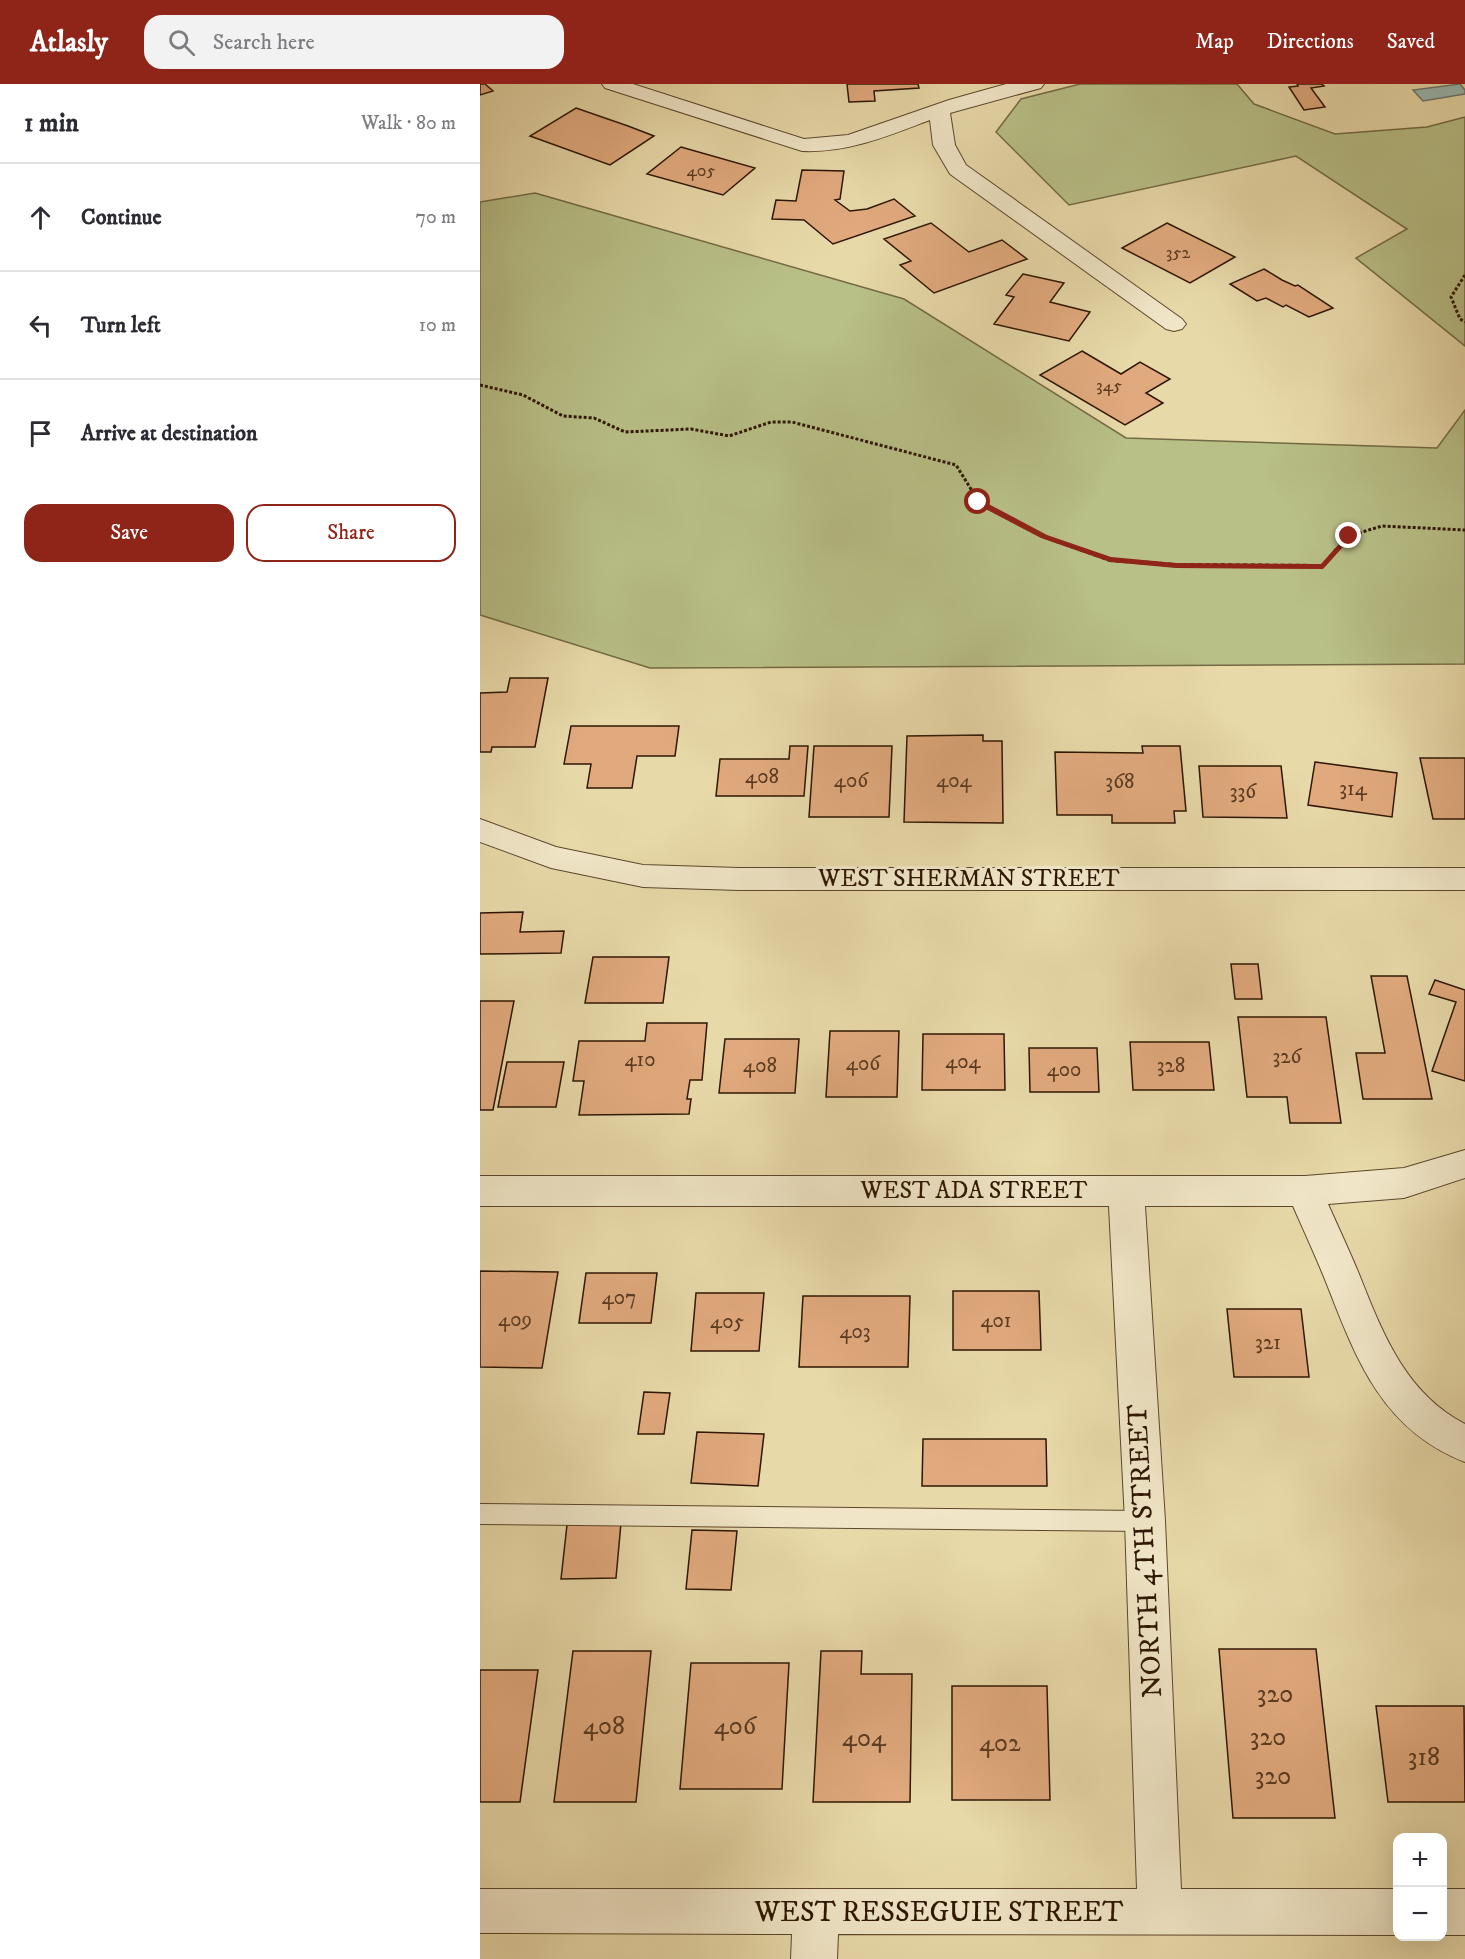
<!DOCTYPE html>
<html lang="en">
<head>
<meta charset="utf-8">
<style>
	:root { --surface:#fff; --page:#f2f2f3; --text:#2b2b33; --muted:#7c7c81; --line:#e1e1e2; --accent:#8f2418 }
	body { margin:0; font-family:"IM FELL DW Pica",serif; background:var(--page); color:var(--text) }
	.controls { position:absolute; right:18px; bottom:18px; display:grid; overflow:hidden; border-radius:12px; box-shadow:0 6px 24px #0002 }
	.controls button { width:54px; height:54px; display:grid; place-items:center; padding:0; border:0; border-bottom:2px solid var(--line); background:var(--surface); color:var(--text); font:30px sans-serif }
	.stop { position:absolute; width:18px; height:18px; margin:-14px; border:4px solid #8f2418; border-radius:50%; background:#fff }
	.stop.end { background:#8f2418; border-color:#fff; box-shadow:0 2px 6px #0008 }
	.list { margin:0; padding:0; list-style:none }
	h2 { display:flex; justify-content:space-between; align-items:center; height:78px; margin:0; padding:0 24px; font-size:26px }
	h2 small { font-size:20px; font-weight:400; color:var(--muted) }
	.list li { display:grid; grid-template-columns:39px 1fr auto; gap:18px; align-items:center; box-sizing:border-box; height:108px; padding:0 24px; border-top:2px solid var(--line) }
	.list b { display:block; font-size:22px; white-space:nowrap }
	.list em { font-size:20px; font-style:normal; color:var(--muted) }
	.actions { display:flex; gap:12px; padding:18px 24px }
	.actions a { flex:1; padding:14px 0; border:2px solid var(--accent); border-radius:18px; text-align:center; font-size:21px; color:var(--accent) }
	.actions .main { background:var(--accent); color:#fff }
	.icon { flex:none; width:33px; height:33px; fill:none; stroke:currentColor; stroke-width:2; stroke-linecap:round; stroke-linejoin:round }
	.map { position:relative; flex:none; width:985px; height:1875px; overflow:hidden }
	header { display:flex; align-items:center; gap:36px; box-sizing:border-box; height:84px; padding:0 30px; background:var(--accent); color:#fff }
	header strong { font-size:28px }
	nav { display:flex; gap:33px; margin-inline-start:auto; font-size:21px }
	.search { width:420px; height:54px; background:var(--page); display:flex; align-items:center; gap:15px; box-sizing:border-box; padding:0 21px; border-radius:18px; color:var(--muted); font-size:22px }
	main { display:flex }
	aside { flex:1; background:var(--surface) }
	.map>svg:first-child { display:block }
	.green { fill:#b8bf87; stroke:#736a44; stroke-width:1.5 }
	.water { fill:#99b9b1; stroke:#6e786b; stroke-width:1.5 }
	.building { fill:#e1aa7e; stroke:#2e1602; stroke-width:1.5 }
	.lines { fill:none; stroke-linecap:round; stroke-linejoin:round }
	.lane-casing { stroke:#5c472c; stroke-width:2 }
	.street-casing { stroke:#5c472c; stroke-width:2 }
	.path-far1 { stroke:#2e1602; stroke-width:3; stroke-dasharray:3 2; stroke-linecap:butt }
	.path { stroke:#2e1602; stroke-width:4; stroke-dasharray:4.5 3; stroke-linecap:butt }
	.lane { fill:#f0e6c7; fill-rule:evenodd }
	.street { fill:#f0e6c7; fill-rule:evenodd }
	.route { fill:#8f2418 }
	.labels { text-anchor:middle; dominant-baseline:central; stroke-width:6; stroke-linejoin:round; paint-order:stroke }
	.far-number-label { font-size:18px; fill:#5b3b21 }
	.number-label { font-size:21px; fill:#5b3b21 }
	.street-label { font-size:24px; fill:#2e1602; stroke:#f0e6c7 }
	.near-number-label { font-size:26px; fill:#5b3b21 }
	.near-street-label { font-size:28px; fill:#2e1602; stroke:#f0e6c7 }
</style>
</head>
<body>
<header>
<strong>Atlasly</strong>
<div class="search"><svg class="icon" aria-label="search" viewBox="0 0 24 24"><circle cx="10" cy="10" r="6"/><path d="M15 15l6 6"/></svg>Search here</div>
<nav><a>Map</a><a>Directions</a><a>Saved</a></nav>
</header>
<main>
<aside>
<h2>1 min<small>Walk · 80 m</small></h2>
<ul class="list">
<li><svg class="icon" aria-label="ahead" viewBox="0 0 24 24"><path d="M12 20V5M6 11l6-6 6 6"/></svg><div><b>Continue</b></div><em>70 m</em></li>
<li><svg class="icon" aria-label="left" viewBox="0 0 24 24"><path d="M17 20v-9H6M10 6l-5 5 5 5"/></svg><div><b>Turn left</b></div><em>10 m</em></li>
<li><svg class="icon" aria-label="arrive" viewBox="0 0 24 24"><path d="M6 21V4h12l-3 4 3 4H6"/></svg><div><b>Arrive at destination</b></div></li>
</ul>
<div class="actions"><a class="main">Save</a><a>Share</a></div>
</aside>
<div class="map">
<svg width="985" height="1875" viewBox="0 0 985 1875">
	<rect width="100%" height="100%" fill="#e8d9a9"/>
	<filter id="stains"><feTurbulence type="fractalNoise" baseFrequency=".00333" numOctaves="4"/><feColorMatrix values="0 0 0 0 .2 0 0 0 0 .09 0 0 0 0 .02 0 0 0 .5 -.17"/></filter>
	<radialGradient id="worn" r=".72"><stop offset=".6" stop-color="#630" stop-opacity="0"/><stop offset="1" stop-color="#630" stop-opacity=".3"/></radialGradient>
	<!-- green -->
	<path class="green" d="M600,0H757L774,20L855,50L947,43L985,33V262L876,174L927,145L816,72L589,121L516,48L541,15Z
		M55,109L424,215L646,354L957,364L985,326V580L170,584L0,531V118Z"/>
	<!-- water -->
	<path class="water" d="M980,0L985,6V10L943,17L933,6Z"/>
	<!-- building -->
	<path class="building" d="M0,0H5L13,7L0,11Z
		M367,0H438L439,4L394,7L395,17L369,18Z
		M817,0H842L844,2L831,4L845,23L824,26L809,3L818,2Z
		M96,24L148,42L174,52L130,81L50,52Z
		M201,63L275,84L243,111L167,90Z
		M322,86L364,87L360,115L355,116L370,127L387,125L414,115L435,132L353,160L324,136L292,135L296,116L316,117Z
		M451,139L489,168L522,156L547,175L454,209L420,181L431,177L404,155Z
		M687,139L755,173L710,199L642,164Z
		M784,185L802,196L815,202L818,201L853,224L829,233L806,221L803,223L786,214L777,217L750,200Z
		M543,190L584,199L570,218L610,228L589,257L514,240L534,213L526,211Z
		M602,267L641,290L660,278L690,295L666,309L683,319L645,341L560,291Z
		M30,594H68L55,663H12L11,668H0V609L27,608Z
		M91,642H199L195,672H157L152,704H107L111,680H84Z
		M503,651V657H522L523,739L424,738L427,652Z
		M310,662H328L324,712H236L240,675H309Z
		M334,662H412L409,733H329Z
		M662,662H700L706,727H694L695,739H632V731H577L575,668L663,669Z
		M940,674H985V735H953Z
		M835,678L917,689L912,733L828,721Z
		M719,682H801L807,734L723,733Z
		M43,828L40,848L84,847L81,869L0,870V829Z
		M113,873H189L183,919H105Z
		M751,880H778L782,915H755Z
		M891,892H927L952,1015H883L876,969H905Z
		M955,896L985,906V997L952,987L976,918L949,910Z
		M0,917H34L13,1026H0Z
		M758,933H846L861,1039H810L807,1013H767Z
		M167,939H227L222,996H210L207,1015H211L209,1030L99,1031L104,997H93L99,957H165Z
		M350,947H419L417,1013H346Z
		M443,950H524L525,1006H442Z
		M245,955H319L315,1009H239Z
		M650,958H729L734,1006H653Z
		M549,964H617L619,1008H550Z
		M27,978H84L76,1023H18Z
		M0,1187L78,1188L62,1284L0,1283Z
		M106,1189H177L171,1239H99Z
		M473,1207H559L561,1266H473Z
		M216,1209H284L279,1267H211Z
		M323,1212H430L428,1283H319Z
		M747,1225H821L829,1293H754Z
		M164,1308L190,1309L184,1350H158Z
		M217,1348L284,1350L278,1402L211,1399Z
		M443,1355H566L567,1402H442Z
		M141,1439L136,1494L81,1495L87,1441Z
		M212,1446L257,1447L251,1506L206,1505Z
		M739,1565H836L855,1734H753Z
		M93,1567H171L156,1718H74Z
		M341,1567H382L381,1590H432L430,1718H333Z
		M211,1579H309L302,1705H200Z
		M0,1586H58L40,1718H0Z
		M472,1602H567L570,1716H472Z
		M896,1622H984L985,1718H908Z"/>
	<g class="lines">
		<!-- lane casing -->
		<g class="lane-casing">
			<path id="lane" d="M0,1420L665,1427L673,1430L676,1437L673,1444L665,1447L0,1440Z"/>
		</g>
		<!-- street casing -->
		<g class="street-casing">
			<path id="street" d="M122,0H153L324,55L368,51L469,16L526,0H564L561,4L470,29L475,61L486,81L702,235L706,240L702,245L694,247L686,245L470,90L453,61L450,36C408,52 368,69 322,67L125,4Z
				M0,735L76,763L163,781L259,784H985V806H259L163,803L71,784L0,758Z
				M985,1066V1094L924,1114L848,1120C859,1145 871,1170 881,1195C904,1253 927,1310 985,1340V1378C902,1346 876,1275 846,1198C836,1173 824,1147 813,1122H665L685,1437L701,1805H918V1851L358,1850L357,1875H311L312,1850L0,1849V1805H657L645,1437L629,1122H0V1092H825L924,1084Z
				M962,1805H985V1851H962Z"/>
		</g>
		<!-- path-far1 -->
		<path class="path-far1" d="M985,191L971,213L980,235L985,238
			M0,301L43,311L83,332L114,334L145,348L211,345L249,352L291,338H312L476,381L499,418L564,453L604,467
			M856,467L869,452L902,442L985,446"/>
		<!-- path -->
		<path class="path" d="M600,465L630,476L696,481L843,482L857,465"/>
		<!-- lane -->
		<use href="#lane" class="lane"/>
		<!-- street -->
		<use href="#street" class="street"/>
	</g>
	<!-- route -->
	<path class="route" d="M496,416H501L567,451L631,473L696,479L841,480L867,451L873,452L843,485L696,484L630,478L561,454L496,420Z"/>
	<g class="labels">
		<!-- far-number labels -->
		<g class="far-number-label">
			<text x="221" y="87">405</text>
			<text x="698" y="169">352</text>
			<text x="629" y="302">345</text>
		</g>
		<!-- number labels -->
		<g class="number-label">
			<text x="282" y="693">408</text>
			<text x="371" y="697">406</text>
			<text x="474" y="697">404</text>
			<text x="640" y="698">368</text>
			<text x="873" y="705">314</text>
			<text x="763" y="708">336</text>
			<text x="807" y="973">326</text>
			<text x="160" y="976">410</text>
			<text x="483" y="978">404</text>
			<text x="383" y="980">406</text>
			<text x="280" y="982">408</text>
			<text x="691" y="982">328</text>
			<text x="584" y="986">400</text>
			<text x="139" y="1214">407</text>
			<text x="35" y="1236">409</text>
			<text x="516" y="1237">401</text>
			<text x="247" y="1238">405</text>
			<text x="375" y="1248">403</text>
			<text x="788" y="1259">321</text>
		</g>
		<!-- street labels -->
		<g class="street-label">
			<text x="489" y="795">WEST SHERMAN STREET</text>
			<text x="494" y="1107">WEST ADA STREET</text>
		</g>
		<!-- near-number labels -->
		<g class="near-number-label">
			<text x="795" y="1610">320</text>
			<text x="124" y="1642">408</text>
			<text x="255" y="1642">406</text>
			<text x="788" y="1653">320</text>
			<text x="384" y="1654">404</text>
			<text x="520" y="1659">402</text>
			<text x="944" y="1673">318</text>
			<text x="793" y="1692">320</text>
		</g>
		<!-- near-street labels -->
		<g class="near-street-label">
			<text transform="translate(665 1467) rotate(-93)">NORTH 4TH STREET</text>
			<text x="459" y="1828">WEST RESSEGUIE STREET</text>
		</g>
	</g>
	<rect width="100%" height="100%" filter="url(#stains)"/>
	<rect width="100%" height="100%" fill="url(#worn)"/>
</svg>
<div class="controls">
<button>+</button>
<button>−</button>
</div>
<div class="stop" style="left:498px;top:418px"></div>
<div class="stop end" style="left:869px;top:452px"></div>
</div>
</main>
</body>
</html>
